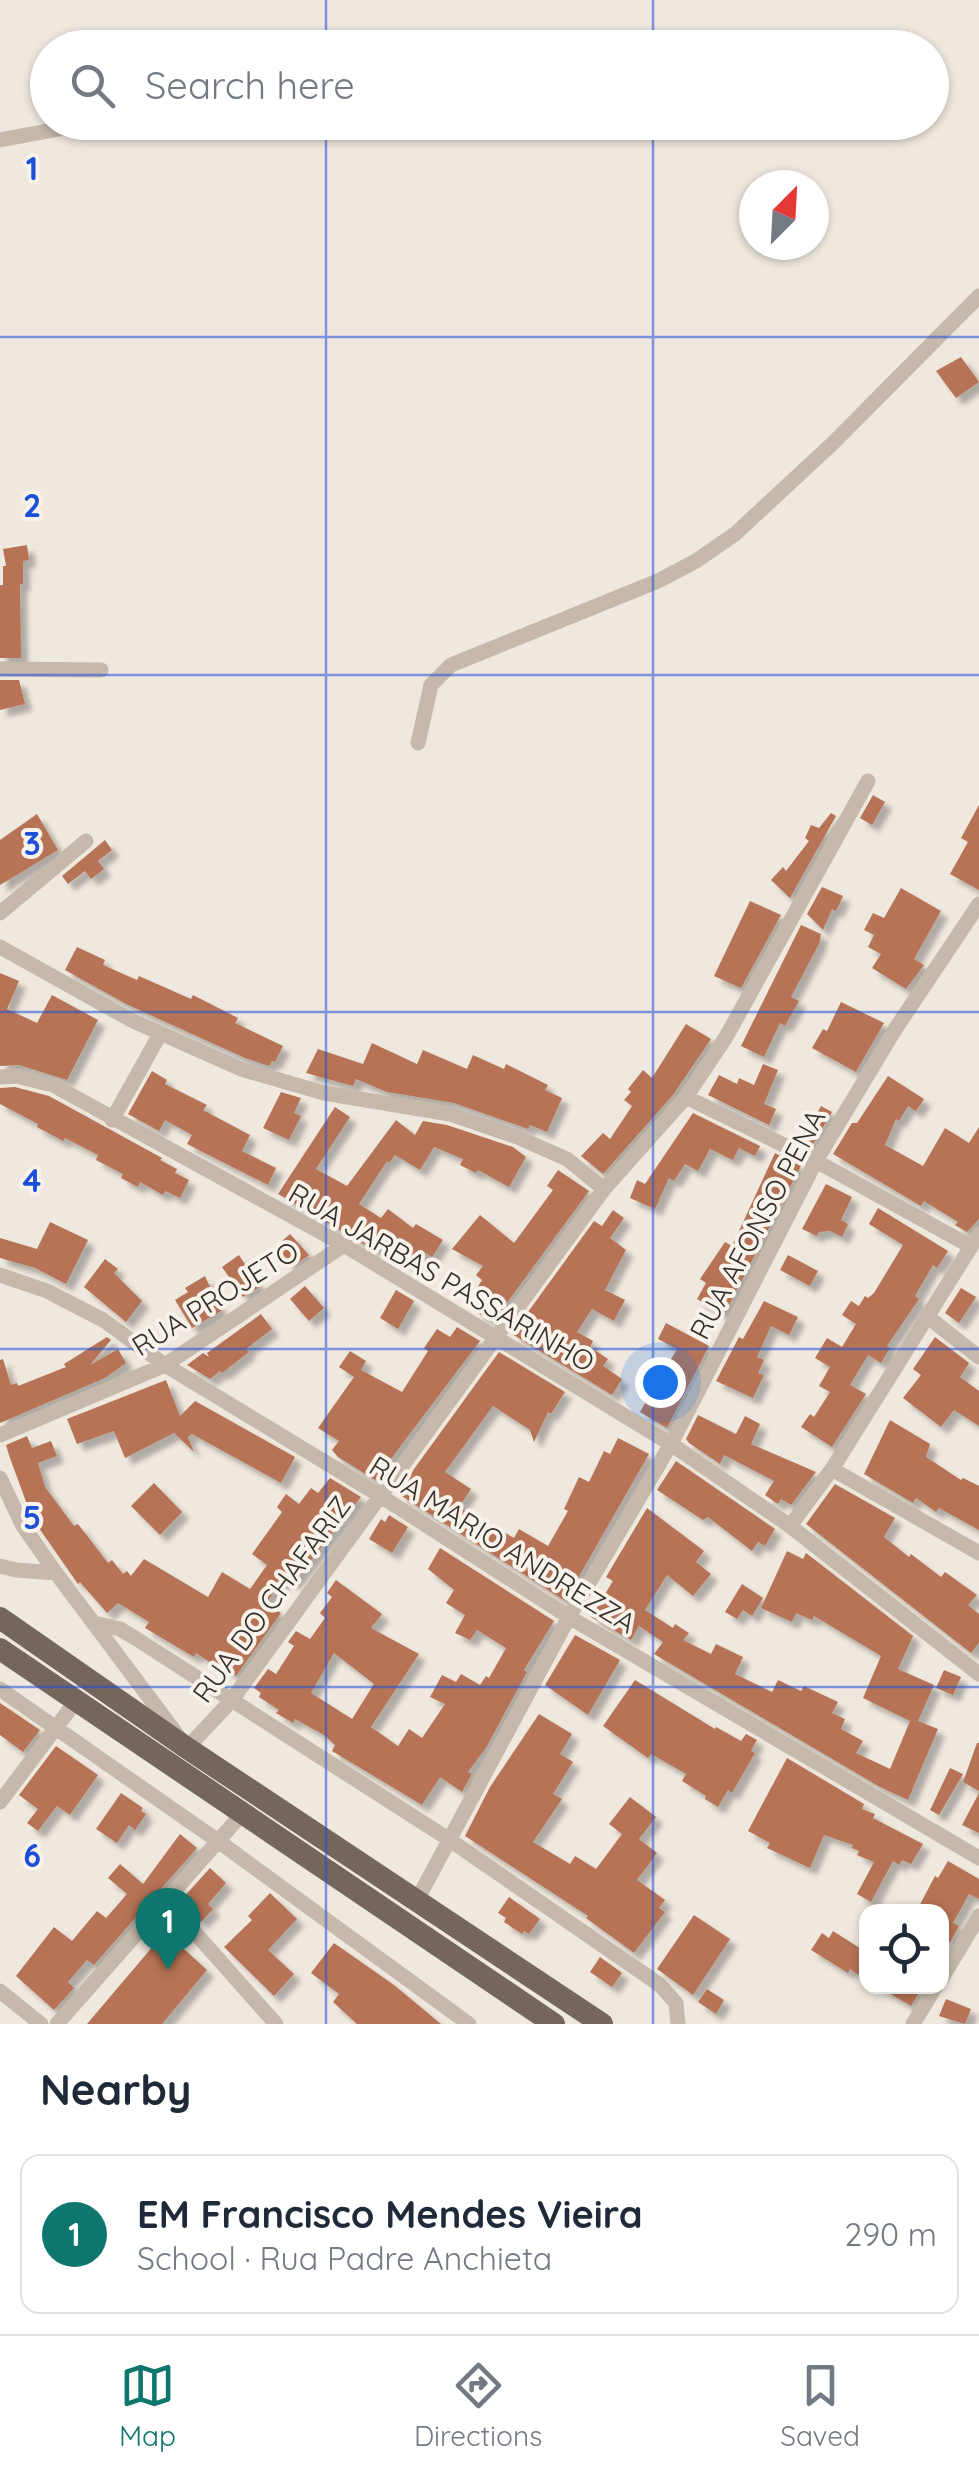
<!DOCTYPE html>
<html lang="en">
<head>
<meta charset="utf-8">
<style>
	:root { --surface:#fff; --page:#f2f2f3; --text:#1f2937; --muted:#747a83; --line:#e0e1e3; --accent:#0f766e }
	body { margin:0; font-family:Quicksand,sans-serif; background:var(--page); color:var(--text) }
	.controls { position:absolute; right:30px; bottom:30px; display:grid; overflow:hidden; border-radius:20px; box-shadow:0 2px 8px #0004 }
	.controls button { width:90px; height:90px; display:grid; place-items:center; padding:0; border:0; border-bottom:2px solid var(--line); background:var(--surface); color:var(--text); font:50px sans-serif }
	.compass { position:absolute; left:739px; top:170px; width:90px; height:90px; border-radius:50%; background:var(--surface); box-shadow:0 2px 8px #0004; rotate:24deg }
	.you { position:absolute; left:660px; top:1382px; width:35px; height:35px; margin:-25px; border:8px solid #fff; border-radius:50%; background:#1a73e8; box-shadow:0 0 0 15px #1a73e833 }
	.badge { display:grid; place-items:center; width:65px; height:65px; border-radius:50%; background:var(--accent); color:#fff; font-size:32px; font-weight:700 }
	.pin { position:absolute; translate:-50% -82px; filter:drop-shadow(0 2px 5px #0008) }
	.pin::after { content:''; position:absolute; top:52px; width:35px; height:30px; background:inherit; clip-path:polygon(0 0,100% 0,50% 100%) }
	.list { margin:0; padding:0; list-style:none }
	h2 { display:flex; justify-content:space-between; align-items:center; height:130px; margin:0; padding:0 40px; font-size:42px }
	h2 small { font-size:32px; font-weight:400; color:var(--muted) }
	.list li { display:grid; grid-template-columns:65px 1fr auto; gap:30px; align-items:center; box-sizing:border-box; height:160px; margin:0 20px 20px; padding:0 20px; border:2px solid var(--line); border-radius:20px }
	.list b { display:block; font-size:38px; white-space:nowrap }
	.list p { margin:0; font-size:32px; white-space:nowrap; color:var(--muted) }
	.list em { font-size:32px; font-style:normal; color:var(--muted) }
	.icon { flex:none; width:55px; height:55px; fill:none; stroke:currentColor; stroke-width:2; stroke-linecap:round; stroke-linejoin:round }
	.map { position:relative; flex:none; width:979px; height:2024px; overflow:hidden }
	.search { position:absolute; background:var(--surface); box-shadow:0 2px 8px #0004; left:30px; right:30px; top:30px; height:110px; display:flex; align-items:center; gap:25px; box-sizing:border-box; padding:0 35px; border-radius:55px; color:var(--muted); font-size:38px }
	.sheet { height:310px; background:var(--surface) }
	nav { display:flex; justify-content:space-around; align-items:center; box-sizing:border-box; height:140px; border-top:2px solid var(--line); background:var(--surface); font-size:28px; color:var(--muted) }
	nav a { display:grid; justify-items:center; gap:5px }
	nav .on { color:var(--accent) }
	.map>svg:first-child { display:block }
	.building { fill:#b67355; fill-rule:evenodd; filter:url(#shadow) }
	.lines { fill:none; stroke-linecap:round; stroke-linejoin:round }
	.street { stroke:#c6b9ab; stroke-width:15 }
	.primary { stroke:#74665c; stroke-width:22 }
	.grid { fill:none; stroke:#1d4ed8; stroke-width:2.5; stroke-opacity:0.55 }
	.labels { text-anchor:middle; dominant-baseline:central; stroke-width:8; stroke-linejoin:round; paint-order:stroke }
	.street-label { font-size:28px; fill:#352e29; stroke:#f7f2ea }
	.grid-label { font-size:32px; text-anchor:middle; font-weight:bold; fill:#1d4ed8; stroke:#f7f2ea; stroke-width:8; stroke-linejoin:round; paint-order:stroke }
</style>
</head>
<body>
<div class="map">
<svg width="979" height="2024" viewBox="0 0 979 2024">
	<defs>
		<filter id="shadow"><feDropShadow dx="7" dy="7" stdDeviation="2.5" flood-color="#0004"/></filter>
	</defs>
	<rect width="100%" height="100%" fill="#efe8de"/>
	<!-- building -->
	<path class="building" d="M961,357L979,382L956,398L936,371Z
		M27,545L29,560L23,561V584H20L21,658H0V585H3V566H6L3,549Z
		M0,680H19L25,704L0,710Z
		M873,795L885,802L872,825L860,818Z
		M979,805V890L950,874L968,842L961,838Z
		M831,813L836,816L790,898L771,880L783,867L786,871L809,841L805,838L811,825L819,828Z
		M37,814L58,850L0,885V840Z
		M105,840L112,850L98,861L104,869L91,879L85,871L68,884L62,876Z
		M822,887L843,896L836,911L832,909L823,930L807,914Z
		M901,888L941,911L914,959L924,965L906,989L872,968L881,954L868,947L874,935L864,930L873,913L884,918Z
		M750,901L781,915L741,988L714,976Z
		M801,925L821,934L819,944L791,997L799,1001L785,1026L780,1023L764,1057L741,1046Z
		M77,947L105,960L103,965L137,980L139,976L191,999L193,995L238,1018L235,1023L283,1046L275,1062L272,1061L269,1066L245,1058L126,1004L65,970Z
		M0,973L19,981L7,1009L37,1023L52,995L98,1020L67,1080L19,1065L0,1066Z
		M841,1002L884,1023L856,1072L812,1048L823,1029L827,1031Z
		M686,1024L711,1039L673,1095L603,1174L581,1156L603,1133L610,1139L632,1106L624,1100L631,1092L628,1089L643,1070L652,1078Z
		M372,1043L417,1064L423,1050L467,1069L473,1055L504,1069L506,1064L548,1085L545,1090L562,1098L547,1132L530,1125L528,1129L454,1103L387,1092L356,1079L353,1086L306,1073L318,1049L363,1064Z
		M763,1064L778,1070L764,1104L776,1109L769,1125L708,1095L719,1075L737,1084L739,1078L754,1085Z
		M152,1071L167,1080L165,1084L207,1105L203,1110L250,1135L242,1151L276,1168L268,1185L187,1144L192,1135L165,1120L159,1131L128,1114Z
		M888,1076L924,1099L916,1111L908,1106L899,1121L896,1119L885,1145L923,1166L945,1128L969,1143L979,1127V1219L967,1232L955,1225L958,1222L924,1201L921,1206L833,1154L852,1123H857Z
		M15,1087L49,1096L162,1158L160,1160L177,1169L175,1173L189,1180L180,1198L165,1191L163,1195L140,1182L138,1187L121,1178L123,1174L96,1160L98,1155L65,1138L63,1141L37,1127L38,1124L0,1104V1088Z
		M281,1092L301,1098L294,1113L301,1116L289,1140L263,1128Z
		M821,1106L832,1112L812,1146L801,1141Z
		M335,1107L350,1117L316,1169L347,1186L396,1120L415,1135L423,1121L447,1125L513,1147L526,1157L509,1187L478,1170L476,1173L460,1165L463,1159L434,1147L420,1170L395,1155L389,1163L387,1161L359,1204L381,1218L388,1209L413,1228L416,1224L443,1240L432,1257L426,1253L417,1269L379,1247L376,1251L278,1194Z
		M693,1113L760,1146L755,1156L739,1148L733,1160L710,1149L698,1171L685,1164L674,1181L669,1178L655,1209L630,1198L637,1180L645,1184Z
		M775,1153L801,1166L724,1315L697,1299L706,1283L700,1279L725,1242L732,1246Z
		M558,1170L589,1191L493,1322L476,1312L479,1307L469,1301L482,1280L476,1275L483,1266L452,1249L480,1215L514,1243L553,1190L547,1186Z
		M826,1184L852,1197L841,1220L848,1224L842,1237L830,1231L819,1232L817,1236L802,1229Z
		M878,1208L948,1251L937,1268L933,1265L915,1296L919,1299L887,1346L890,1348L881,1363L868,1355L850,1385L866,1394L832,1447L801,1427L810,1414L814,1417L830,1392L819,1386L830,1367L815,1358L827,1338L842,1347L856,1324L842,1315L851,1301L859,1306L865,1296L868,1298L874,1293L903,1245L869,1224Z
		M613,1210L624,1218L610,1238L626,1250L605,1290L625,1300L614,1321L592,1309L577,1332L593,1341L590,1347L608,1359L603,1366L622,1379L612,1395L512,1334L594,1221L602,1226Z
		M50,1222L88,1240L66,1284L35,1268L0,1258V1238L37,1249Z
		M290,1234L309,1255L292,1267L274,1248Z
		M239,1255L260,1287L243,1297L222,1267Z
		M788,1255L818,1271L810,1286L780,1270Z
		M105,1259L118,1269L114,1273L142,1301L126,1322L84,1287Z
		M205,1276L221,1311L192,1328L175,1300L188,1292L185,1288Z
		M305,1286L324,1308L309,1321L290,1299Z
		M961,1288L976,1297L959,1323L945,1313Z
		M396,1290L414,1301L398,1329L380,1318Z
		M764,1301L798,1317L789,1335L771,1326L757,1357L764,1360L758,1373L764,1375L753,1398L716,1381L739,1337L743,1339Z
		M261,1314L272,1329L246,1349L249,1352L222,1373L220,1371L210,1379L187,1365L203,1353L209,1357L207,1353Z
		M666,1323L709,1346L667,1428L640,1412L677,1349L658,1339Z
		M457,1327L480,1341L375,1480L338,1457L332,1450L339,1441L318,1428L354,1377L339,1367L350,1351L366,1361L361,1370L402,1392L428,1351L424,1348L437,1329L450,1337Z
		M107,1337L111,1340L90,1365L118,1349L126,1363L105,1378L0,1423V1360L3,1359L11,1385L17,1383L18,1386L66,1367L64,1364Z
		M935,1337L969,1363L960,1377L979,1391V1426L954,1410L941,1427L903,1398L921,1375L913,1369Z
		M499,1352L565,1392L551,1414L548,1412L534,1442L530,1430L493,1406L445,1472L471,1489L459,1507L514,1538L519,1529L548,1546L568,1511L564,1509L579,1477L589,1482L604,1451L610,1454L618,1438L649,1454L565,1601L400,1495L414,1469Z
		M166,1380L180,1416L195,1401L295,1457L281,1483L192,1434L188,1437L194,1452L174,1433L125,1458L114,1431L77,1444L67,1419Z
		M698,1415L736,1434L745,1416L760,1424L751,1444L816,1472L791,1505L781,1499L778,1504L765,1495L774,1481L724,1455L720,1464L689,1443L686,1439Z
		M890,1420L930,1444L926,1457L961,1480L963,1478L979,1486V1530L939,1508L936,1512L916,1498L913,1503L864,1474Z
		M27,1436L32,1448L51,1441L57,1456L38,1463L45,1487L74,1526L78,1524L108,1563L112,1560L123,1574L127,1571L131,1576L144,1559L208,1597L222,1572L250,1589L267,1565L252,1554L282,1512L277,1507L286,1494L299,1504L311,1488L318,1493L330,1478L361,1497L293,1583L285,1577L266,1603L281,1613L236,1676L213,1660L211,1663L196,1653L194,1657L145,1628L149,1622L118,1603L107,1613L80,1582L78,1584L32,1518L10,1458L6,1445Z
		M676,1461L775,1529L765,1546L758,1542L752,1551L708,1517L703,1520L657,1490Z
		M154,1483L182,1512L160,1535L131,1506Z
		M835,1484L895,1518L884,1537L909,1557L911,1554L941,1577L945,1572L977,1595L968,1605L979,1614V1643L971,1653L806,1524Z
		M647,1508L704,1551L696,1562L711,1574L693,1596L667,1575L645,1610L673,1628L675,1624L689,1633L683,1640L711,1654L716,1644L743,1657L735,1674L772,1692L778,1680L801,1691L804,1686L838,1702L832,1713L845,1719L841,1729L863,1741L856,1753L890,1769L910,1721L863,1698L881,1656L814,1616L812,1620L796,1613L792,1622L761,1608L787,1551L803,1559L806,1553L913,1636L898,1669L934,1685L918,1721L938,1729L908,1800L880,1787L654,1654L663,1642L639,1626L631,1640L591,1617L613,1581L606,1577Z
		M389,1515L408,1527L392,1553L369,1539L381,1519L385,1522Z
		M440,1548L554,1621L524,1670L527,1672L486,1748L468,1772L472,1774L462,1792L440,1777L422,1805L332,1751L335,1745L324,1735L295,1719L293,1723L276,1713L279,1710L259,1697L261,1693L254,1688L268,1669L276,1674L294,1646L288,1642L296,1631L310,1639L325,1618L320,1613L332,1597L327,1593L336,1580L382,1614L371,1628L419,1654L371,1727L398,1746L409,1729L422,1738L445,1704L430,1697L442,1675L456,1682L461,1674L480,1685L486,1676L489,1678L506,1648L477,1630L470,1640L455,1633L465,1615L446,1603L454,1590L428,1569ZM334,1653L374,1684L352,1719L311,1693Z
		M742,1584L763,1598L752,1616L743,1610L737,1619L725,1612Z
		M575,1635L620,1660L588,1715L545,1685Z
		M944,1670L961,1677L953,1695L936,1688Z
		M635,1680L715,1729L716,1727L741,1741L746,1734L757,1740L751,1751L755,1753L732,1793L728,1790L718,1807L705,1799L706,1796L682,1781L686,1774L651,1754L648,1758L603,1726Z
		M0,1703L40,1730L23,1752L0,1735Z
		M539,1714L572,1734L560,1754L573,1762L553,1794L562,1799L533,1842L570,1864L575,1856L596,1869L622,1834L609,1824L630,1797L656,1817L639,1839L657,1853L637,1880L665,1900L659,1908L665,1912L634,1953L586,1918L588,1916L465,1836L490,1787Z
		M977,1743H979V1791L963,1782Z
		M56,1746L98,1775L70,1815L57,1806L38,1831L27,1823L38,1809L19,1795Z
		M787,1758L864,1804L862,1809L875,1814L873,1818L923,1844L911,1864L902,1860L899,1865L893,1861L871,1902L857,1894L874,1862L857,1855L859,1851L852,1848L853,1845L824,1835L810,1868L767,1848L770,1843L748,1831Z
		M950,1768L963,1774L939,1815L930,1810Z
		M121,1793L143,1808L141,1811L146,1814L135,1830L129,1825L117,1843L96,1829Z
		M979,1793V1833L962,1825Z
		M180,1834L197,1848L94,1965L87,1960L68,1982L74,1988L54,2010L16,1976L54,1927L72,1941L97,1911L106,1918L127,1894L108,1878L120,1864L143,1884Z
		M948,1861L979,1879V1899L969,1894L953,1923L959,1926L942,1957V1912H916L935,1876L938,1878Z
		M210,1868L226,1883L208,1904L213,1909L201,1922L181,1900Z
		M270,1893L297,1919L268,1950L294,1974L274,1996L224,1947L252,1920L248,1916Z
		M509,1897L540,1919L529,1934L524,1931L522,1934L504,1922L506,1918L498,1913Z
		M694,1915L730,1939L693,1995L657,1969Z
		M833,1931L866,1952V1980L850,1969L848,1973L811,1950L822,1933L829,1938Z
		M165,1932L207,1970L162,2024H87Z
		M334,1943L394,1985L441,2024H357L333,2002L339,1994L311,1973Z
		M600,1957L622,1973L612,1987L590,1972Z
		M877,1986H923L911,2006Z
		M707,1989L724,2000L716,2014L698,2002Z
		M946,1999L971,2009L965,2024L939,2016Z"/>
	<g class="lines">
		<!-- street -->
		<path class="street" d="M0,140L97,122
			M0,669L101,670
			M418,743L431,685L451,665L658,581L696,561L735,534L832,444L979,296
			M0,913L86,841
			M0,947L133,1021L241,1069L324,1093L450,1114L517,1137L567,1159L604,1189
			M0,1077L16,1076L53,1085L344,1245L671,1444L790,1526L979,1674
			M686,1097L816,1161L970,1246
			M112,1120L160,1034
			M0,1275L47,1291L103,1320L165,1365L379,1495L569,1617L979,1858
			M928,1317L979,1357
			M0,1435L165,1365L344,1245
			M832,1469L979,1553
			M0,1478L23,1526L56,1573L187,1748L231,1701L604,1189L686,1097L726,1037L868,781
			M790,1526L832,1469L979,1234
			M0,1566L16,1570L56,1573
			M94,1623L120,1629L135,1638L450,1840L660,1985L676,2003L678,2024
			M0,1689L218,1841L469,2024
			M0,1802L76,1701
			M166,1900L276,2024
			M417,1900L569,1617L671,1444L816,1161L896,1028L979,904
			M942,1978L979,1916
			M0,1991L41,2024
			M57,2024L241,1815
			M913,2024L936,1986"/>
		<!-- primary -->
		<path class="primary" d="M0,1618L187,1748L602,2024
			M0,1649L554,2024"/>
	</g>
	<!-- grid -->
	<path class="grid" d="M326,0V48M653,0V48M326,122V2024M653,122V2024M0,337H979M0,675H979M0,1012H979M0,1349H979M0,1687H979"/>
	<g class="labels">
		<!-- street labels -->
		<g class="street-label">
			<text transform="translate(757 1224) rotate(-62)">RUA AFONSO PENA</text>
			<text transform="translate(442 1277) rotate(30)">RUA JARBAS PASSARINHO</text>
			<text transform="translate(215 1298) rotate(-32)">RUA PROJETO</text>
			<text transform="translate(503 1544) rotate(32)">RUA MARIO ANDREZZA</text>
			<text transform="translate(271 1599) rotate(-54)">RUA DO CHAFARIZ</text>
		</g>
	</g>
	<g class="grid-label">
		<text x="32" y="180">1</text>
		<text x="32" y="517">2</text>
		<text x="32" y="855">3</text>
		<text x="32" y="1192">4</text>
		<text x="32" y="1529">5</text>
		<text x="32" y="1867">6</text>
	</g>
</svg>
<div class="controls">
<button><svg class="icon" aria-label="locate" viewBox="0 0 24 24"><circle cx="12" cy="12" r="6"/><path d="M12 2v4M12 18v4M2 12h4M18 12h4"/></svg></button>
</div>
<svg class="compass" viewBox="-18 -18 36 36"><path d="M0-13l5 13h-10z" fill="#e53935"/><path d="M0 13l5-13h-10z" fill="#747a83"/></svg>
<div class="you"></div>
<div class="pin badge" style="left:168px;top:1970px">1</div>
<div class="search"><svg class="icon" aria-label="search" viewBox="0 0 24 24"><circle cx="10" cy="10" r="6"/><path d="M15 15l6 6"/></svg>Search here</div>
</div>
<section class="sheet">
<h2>Nearby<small></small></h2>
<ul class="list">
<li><span class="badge">1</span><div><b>EM Francisco Mendes Vieira</b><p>School · Rua Padre Anchieta</p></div><em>290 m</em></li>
</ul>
</section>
<nav>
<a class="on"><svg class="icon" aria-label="map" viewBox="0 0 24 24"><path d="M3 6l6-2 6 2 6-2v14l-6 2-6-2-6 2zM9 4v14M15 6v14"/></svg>Map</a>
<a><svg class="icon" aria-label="directions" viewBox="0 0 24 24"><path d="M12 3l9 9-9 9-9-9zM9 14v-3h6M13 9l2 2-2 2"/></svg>Directions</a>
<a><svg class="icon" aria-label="saved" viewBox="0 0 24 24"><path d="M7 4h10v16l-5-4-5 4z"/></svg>Saved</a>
</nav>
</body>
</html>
